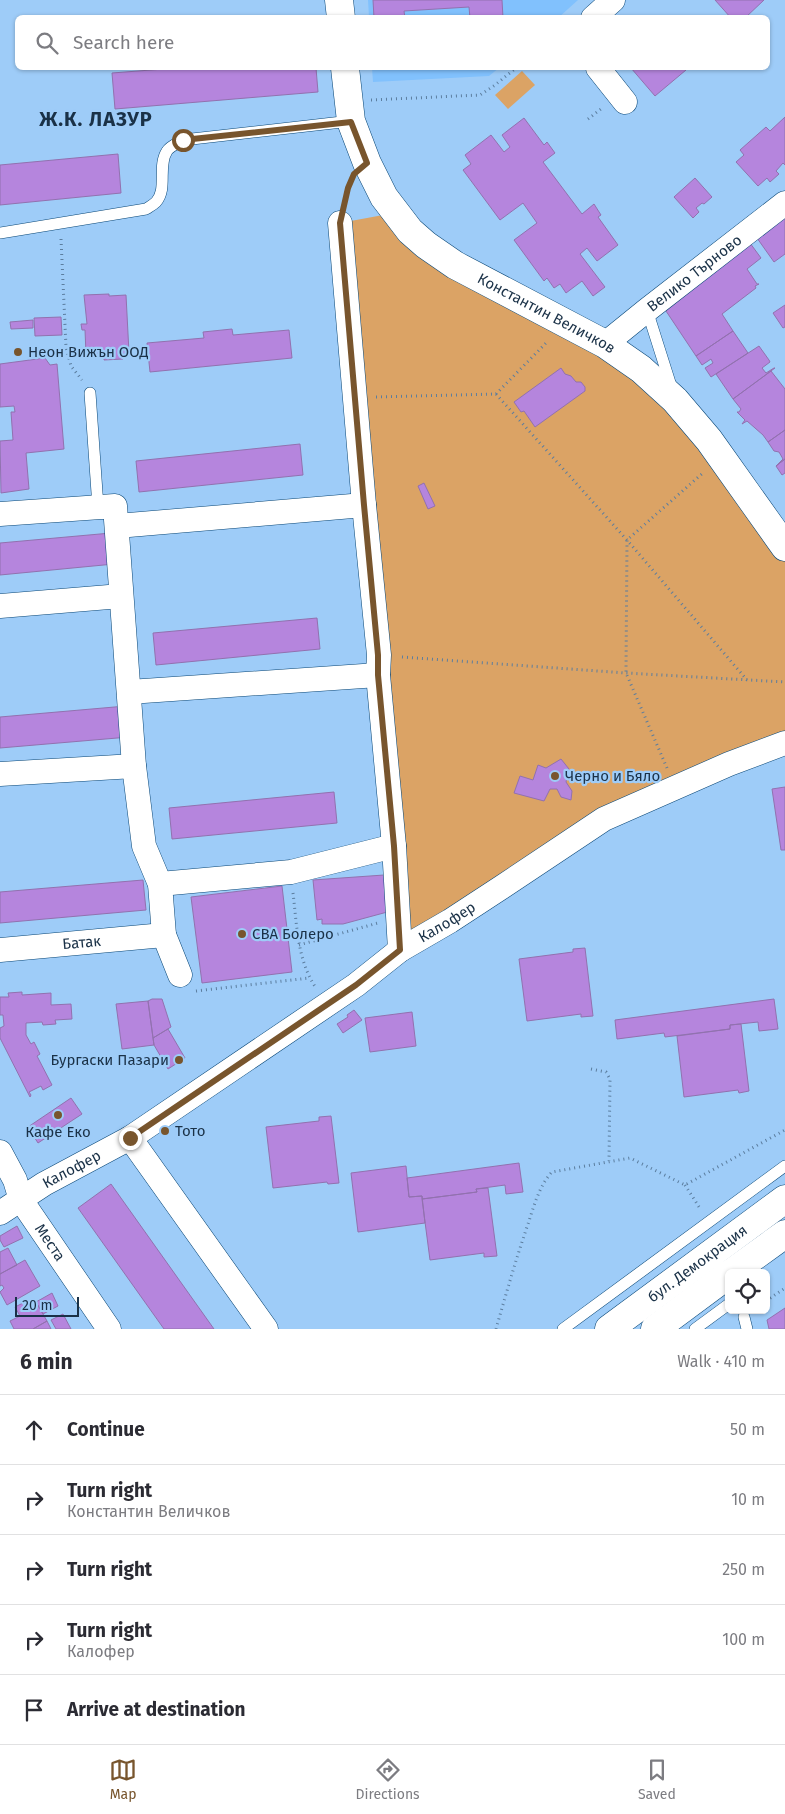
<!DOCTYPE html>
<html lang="en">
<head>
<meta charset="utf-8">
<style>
	:root { --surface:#fff; --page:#f2f2f3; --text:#2b2b33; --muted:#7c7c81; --line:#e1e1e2; --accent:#78552d }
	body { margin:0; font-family:"Fira Sans",sans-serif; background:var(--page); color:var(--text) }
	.controls { position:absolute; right:15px; bottom:15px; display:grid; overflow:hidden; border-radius:8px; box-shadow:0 1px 4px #0004 }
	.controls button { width:45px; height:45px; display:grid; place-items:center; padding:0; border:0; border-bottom:1px solid var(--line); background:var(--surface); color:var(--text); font:25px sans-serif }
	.scale { position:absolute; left:15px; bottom:12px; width:64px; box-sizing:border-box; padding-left:5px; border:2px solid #1a3147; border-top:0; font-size:14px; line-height:18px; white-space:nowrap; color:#1a3147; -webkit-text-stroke:4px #9eccf8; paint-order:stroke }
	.stop { position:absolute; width:15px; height:15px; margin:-11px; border:4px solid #78552d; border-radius:50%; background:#fff }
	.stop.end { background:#78552d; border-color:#fff; box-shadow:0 1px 5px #0008 }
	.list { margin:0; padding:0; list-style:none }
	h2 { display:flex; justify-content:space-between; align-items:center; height:65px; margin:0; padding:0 20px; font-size:21px }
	h2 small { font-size:16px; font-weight:400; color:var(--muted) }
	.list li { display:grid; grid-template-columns:32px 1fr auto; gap:15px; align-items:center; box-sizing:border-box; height:70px; padding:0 20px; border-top:1px solid var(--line) }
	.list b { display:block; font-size:19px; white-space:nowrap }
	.list p { margin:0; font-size:16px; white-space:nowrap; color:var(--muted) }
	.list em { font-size:16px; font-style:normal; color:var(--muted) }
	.icon { flex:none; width:28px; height:28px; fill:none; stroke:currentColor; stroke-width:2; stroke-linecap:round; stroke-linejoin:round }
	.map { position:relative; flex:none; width:785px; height:1329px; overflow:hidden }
	.search { position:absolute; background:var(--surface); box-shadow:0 1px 4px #0004; left:15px; right:15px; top:15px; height:55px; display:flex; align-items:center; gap:12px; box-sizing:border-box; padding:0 18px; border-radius:8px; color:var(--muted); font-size:19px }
	.sheet { height:415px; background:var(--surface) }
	nav { display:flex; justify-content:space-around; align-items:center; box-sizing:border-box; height:70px; border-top:1px solid var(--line); background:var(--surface); font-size:14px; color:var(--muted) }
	nav a { display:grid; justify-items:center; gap:2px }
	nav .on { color:var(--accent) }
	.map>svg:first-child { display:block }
	.built { fill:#81c1fd }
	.green { fill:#dba365 }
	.building { fill:#b585dd; stroke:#9271af }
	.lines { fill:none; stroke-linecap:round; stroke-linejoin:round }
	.service-casing { stroke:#084676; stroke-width:12 }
	.minor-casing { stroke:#084676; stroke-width:25 }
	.secondary-casing { stroke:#084676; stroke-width:29 }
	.path { stroke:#5b7d9e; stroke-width:3; stroke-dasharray:1 4; stroke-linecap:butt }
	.service { stroke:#fff; stroke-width:11 }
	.minor { stroke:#fff; stroke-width:24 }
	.secondary { stroke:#fff; stroke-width:28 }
	.route { stroke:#78552d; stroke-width:6 }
	.poi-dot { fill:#78552d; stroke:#9eccf8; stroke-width:2 }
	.labels { text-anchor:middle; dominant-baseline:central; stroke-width:4.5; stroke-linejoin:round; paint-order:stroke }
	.street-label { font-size:15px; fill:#1a3147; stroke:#9eccf8 }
	.poi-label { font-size:15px; fill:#1a3147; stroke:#9eccf8; text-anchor:start }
	.district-label { font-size:20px; font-weight:bold; letter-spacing:1px; fill:#1a3147; stroke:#9eccf8 }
</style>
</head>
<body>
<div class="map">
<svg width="785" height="1329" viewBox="0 0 785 1329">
	<rect width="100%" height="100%" fill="#9eccf8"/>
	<!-- built -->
	<path class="built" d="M368,0H578L558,18L369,17Z
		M372,68H499L489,76L373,82Z"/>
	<!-- green -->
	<path class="green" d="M522,71L535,85L508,109L495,95Z
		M394,213L641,369L785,547V743L675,787L400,950L340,223Z"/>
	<!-- building -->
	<path class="building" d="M373,0H502L503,18H470L469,7L404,11L405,18H374Z
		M715,0H764L745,18H731Z
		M177,68H316L318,92L115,109L112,73Z
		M631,68H684L686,70L655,96Z
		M785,117V165L783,163L776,171L779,174L770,182L767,178L758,186L736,162L744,155L740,150L766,127L770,131Z
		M524,118L544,145L547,142L555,153L543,162L582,214L594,204L601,215L598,217L618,245L597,261L587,248L580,254L605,287L593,296L582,281L566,293L560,284L554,288L547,278L544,281L514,240L537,223L523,203L500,220L463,170L471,164L465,155L491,135L504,152L510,147L502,135Z
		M118,154L121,193L0,205V165Z
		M695,178L712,197L704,204L702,203L696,208L699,212L693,218L674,197Z
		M785,217V254L774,262L757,238Z
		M750,243L761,258L747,269L757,284H759L755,286L756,288L722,314L733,331L696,356L666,311Z
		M109,294V296L126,295L129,353L123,354V359L104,360V353L86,354L85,330H82L81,324H87L84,295Z
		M785,305V327L783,328L773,313Z
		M61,317L62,335L35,336L34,318Z
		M33,320V328L11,329L10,322Z
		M232,329L233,335L289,330L292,358L150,372L147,343L204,338L203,332Z
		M733,331L748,353L711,377L705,368L713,363L711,359L702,365L696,356Z
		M759,346L769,360L770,362L762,368L766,373L774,368H775L733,399L716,374Z
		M45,358L50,365L57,364L64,449L26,453L29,489L1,493L0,441L13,440L11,412H15L14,406L0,407V364Z
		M561,368L565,374L571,376L576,382H581L585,387V391L535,427L524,411L521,412L514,402Z
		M771,371L785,389V430L768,442L763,435L747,421L742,424L745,420L737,412H739L741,409L733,399Z
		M785,430V459L776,466L783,459L779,452L774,451L768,442Z
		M300,444L303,475L139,492L136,461Z
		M785,459V473L782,475L776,466Z
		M424,483L435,506L428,509L418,486Z
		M111,533L114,564L0,575V543Z
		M317,618L320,649L156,665L153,633Z
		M126,706L129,737L0,748V717Z
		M561,759L569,769L566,782L572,791L571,800L561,797L557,789H550L544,801L514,793L520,776L533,780L538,765L546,768Z
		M785,787V850H781L772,789Z
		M334,792L337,823L172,839L169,808Z
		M384,875L391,911L343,924H322V919L317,920L313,880Z
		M143,880L146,910L0,923V892Z
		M282,886L292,972L202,983L191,897Z
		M585,948L593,1016L581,1017V1014L527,1021L519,959L573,952V949Z
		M22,992V995L51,993V1005L71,1004L72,1019L55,1020L56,1024L43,1025L42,1022L26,1023V1035L31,1044L34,1042L40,1054L37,1056L52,1085L43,1090L41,1086L29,1092L31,1095L30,1097L0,1038V1028L4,1026L3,1015H0V997H9L8,993Z
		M152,999H162L171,1027L153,1038L148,1001Z
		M774,999L778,1029L759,1031L758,1022L730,1025V1029L665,1037L664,1033L617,1039L615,1020Z
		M148,1001L154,1045L122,1049L116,1004Z
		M354,1010L362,1020L343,1033L337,1024L348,1017L347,1015Z
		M412,1012L416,1046L370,1052L365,1018Z
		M741,1024L749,1091L739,1093L738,1090L684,1097L677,1036L730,1029V1025Z
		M168,1029L185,1058L168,1069L154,1045L153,1038Z
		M71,1098L82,1114L38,1143L28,1127Z
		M331,1116L339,1183L328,1184L327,1182L273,1188L266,1127L319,1121V1117Z
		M519,1163L523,1192L506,1194L505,1185L476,1189L477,1192L422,1199V1196L409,1197L407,1178Z
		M406,1166L409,1197L422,1196L425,1223L358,1232L351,1173Z
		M111,1184L214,1329H164L78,1208Z
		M488,1188L497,1256L484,1257V1253L430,1260L422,1199L477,1192L476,1189Z
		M17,1226L23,1238L4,1247L0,1240V1236Z
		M8,1248L17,1265L0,1274V1252Z
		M25,1260L40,1286L7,1305L0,1292L4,1288L2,1285L0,1286V1274Z
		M52,1293L58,1306L43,1314L36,1302Z
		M36,1302L47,1321L33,1329H14L10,1321L20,1316L15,1307L23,1303L26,1307Z
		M785,1308V1329H769L767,1320Z
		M63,1314L71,1329H56L51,1320Z
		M47,1321L51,1329H33Z"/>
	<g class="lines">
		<!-- service casing -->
		<g class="service-casing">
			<path id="service" d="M0,233L146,209C149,207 153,205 156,202C168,189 157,166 167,151C170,146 178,143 183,140L351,121
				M647,310L672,389
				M90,393L98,507
				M744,1317L747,1329
				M563,1329L785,1166
				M695,1329L729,1304"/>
		</g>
		<!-- minor casing -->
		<g class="minor-casing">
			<g id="minor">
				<path d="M593,18L613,0"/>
				<path d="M598,68L625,102"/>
				<path d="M340,223L364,505L379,655L378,675L394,846L400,950"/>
				<path id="s1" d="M605,344L647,310L785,203"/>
				<path d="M0,514L115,506L134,766L144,846L160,884L164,935L180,975"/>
				<path d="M117,526L364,505"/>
				<path d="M0,606L121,596"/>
				<path d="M129,692L378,675"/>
				<path d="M0,774L134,766"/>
				<path d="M160,884L291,872L394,846"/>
				<path id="s2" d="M0,950L164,935"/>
				<path d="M130,1138L266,1329"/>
				<path id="s3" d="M0,1152L15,1180L21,1200L109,1329"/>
				<path id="s4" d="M0,1213L44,1184L130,1138L356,985L400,950L450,921L502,887L604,819L729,764L785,743"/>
			</g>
		</g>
		<!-- secondary casing -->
		<g class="secondary-casing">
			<g id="secondary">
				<path d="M339,0L341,18"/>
				<path id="s5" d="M345,68L351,121L367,163L384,197L410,231L426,245L455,265L605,344L641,369L675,400L709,440L785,547"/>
				<path d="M731,1273L785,1234"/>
				<path id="s6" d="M609,1329L785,1199"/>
				<path d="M655,1329L729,1274"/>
			</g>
		</g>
		<!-- path -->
		<path class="path" d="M371,100L480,95L495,85L516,68
			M588,119L601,109
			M344,202L350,182
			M61,239L66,347L71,366L82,380
			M496,394L627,540L747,680
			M376,397L496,394L548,341
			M402,657L626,673L785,682
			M667,768L626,673L627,540L704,472
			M293,893C297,925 297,960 316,988
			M299,945L378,923
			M196,991L309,978
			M591,1069L606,1072L610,1079L609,1161
			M685,1185L701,1210
			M766,1301L785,1288
			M496,1329C506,1294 516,1259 528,1224C534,1206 539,1186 552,1172L630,1158L685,1185L785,1130"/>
		<!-- service -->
		<use href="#service" class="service"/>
		<!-- minor -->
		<use href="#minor" class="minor"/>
		<!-- secondary -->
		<use href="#secondary" class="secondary"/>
	</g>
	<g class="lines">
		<!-- route -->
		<path class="route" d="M130,1138L356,985L400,950L394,846L378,675V655L364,505L340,223L348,188L354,174L367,163L351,122L183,140"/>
	</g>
	<!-- markers -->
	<g class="poi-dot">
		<circle cx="18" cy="352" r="5"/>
		<circle cx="555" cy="776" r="5"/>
		<circle cx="242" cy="934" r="5"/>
		<circle cx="179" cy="1060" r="5"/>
		<circle cx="58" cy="1115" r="5"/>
		<circle cx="165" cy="1131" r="5"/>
	</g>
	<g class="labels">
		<!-- street labels -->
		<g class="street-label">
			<text stroke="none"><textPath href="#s1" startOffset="114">Велико Търново</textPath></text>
			<text stroke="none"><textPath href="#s5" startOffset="339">Константин Величков</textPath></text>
			<text stroke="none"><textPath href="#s4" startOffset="534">Калофер</textPath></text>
			<text stroke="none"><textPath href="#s2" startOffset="82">Батак</textPath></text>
			<text stroke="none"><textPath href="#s4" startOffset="84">Калофер</textPath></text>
			<text stroke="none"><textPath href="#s3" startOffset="104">Места</textPath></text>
			<text stroke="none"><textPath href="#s6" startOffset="110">бул. Демокрация</textPath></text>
		</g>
		<!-- poi labels -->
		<g class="poi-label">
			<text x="28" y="352">Неон Вижън ООД</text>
			<text x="565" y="776">Черно и Бяло</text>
			<text x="252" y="934">CBA Болеро</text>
			<text x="169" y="1060" text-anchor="end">Бургаски Пазари</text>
			<text x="175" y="1131">Тото</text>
			<text x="58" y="1132" text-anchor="middle">Кафе Еко</text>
		</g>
		<!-- district labels -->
		<g class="district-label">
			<text x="96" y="119">Ж.К. ЛАЗУР</text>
		</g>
	</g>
</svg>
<div class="controls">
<button><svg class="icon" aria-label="locate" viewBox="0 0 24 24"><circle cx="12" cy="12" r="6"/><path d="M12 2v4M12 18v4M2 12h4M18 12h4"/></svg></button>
</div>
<div class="scale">20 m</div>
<div class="stop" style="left:183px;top:140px"></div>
<div class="stop end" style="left:130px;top:1138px"></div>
<div class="search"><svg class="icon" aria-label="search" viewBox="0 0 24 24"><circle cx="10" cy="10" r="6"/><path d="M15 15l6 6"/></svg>Search here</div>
</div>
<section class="sheet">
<h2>6 min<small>Walk · 410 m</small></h2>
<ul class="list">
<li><svg class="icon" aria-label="ahead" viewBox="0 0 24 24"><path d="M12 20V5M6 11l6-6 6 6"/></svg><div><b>Continue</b></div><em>50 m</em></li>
<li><svg class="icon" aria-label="right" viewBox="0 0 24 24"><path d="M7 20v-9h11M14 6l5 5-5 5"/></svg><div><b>Turn right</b><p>Константин Величков</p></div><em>10 m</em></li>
<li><svg class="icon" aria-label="right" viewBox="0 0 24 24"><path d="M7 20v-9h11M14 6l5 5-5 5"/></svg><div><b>Turn right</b></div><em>250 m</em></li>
<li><svg class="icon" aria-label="right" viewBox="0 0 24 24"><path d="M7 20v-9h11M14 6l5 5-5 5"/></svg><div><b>Turn right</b><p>Калофер</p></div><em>100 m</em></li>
<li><svg class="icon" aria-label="arrive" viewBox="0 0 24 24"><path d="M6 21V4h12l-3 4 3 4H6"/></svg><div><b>Arrive at destination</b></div></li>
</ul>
</section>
<nav>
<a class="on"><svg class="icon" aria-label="map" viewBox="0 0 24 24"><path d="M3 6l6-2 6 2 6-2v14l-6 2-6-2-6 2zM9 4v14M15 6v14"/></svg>Map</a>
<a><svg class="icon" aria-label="directions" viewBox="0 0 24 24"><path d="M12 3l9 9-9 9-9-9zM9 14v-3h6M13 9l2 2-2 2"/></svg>Directions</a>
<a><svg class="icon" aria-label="saved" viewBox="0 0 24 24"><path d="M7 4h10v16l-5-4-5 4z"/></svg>Saved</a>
</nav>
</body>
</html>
